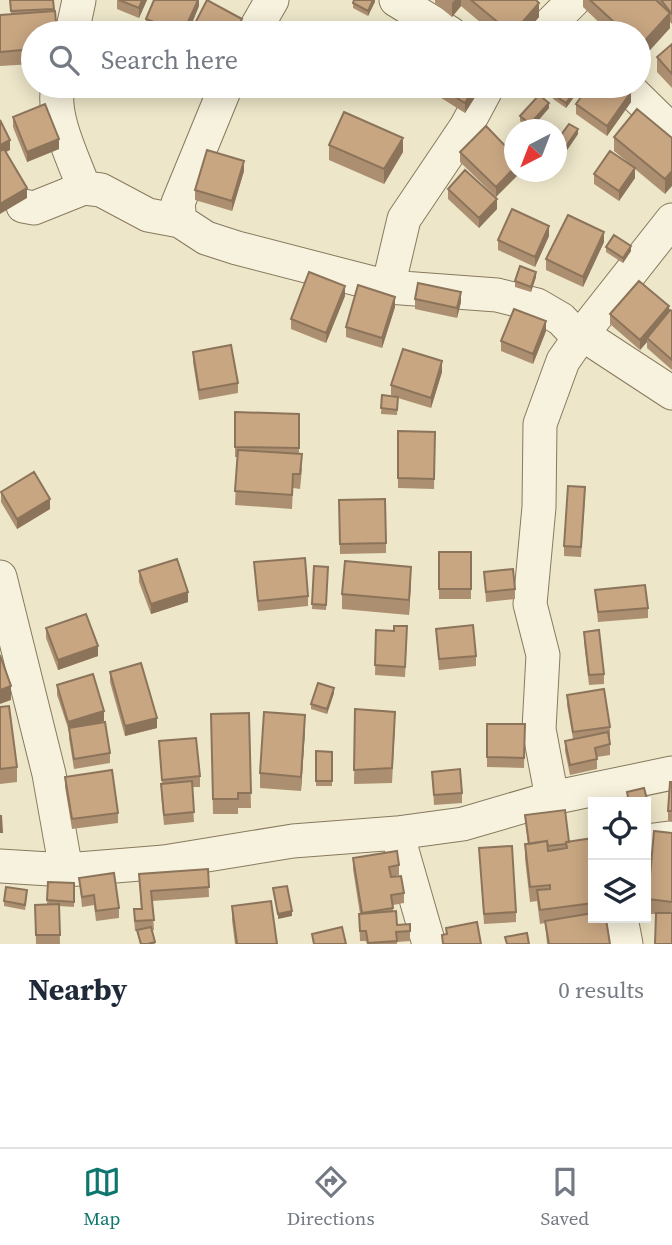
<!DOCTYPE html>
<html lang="en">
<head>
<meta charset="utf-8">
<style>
	:root { --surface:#fff; --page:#f6f6f7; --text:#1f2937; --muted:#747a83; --line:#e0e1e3; --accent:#0f766e }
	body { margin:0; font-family:"Source Serif 4",serif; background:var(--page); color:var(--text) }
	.controls { position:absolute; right:21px; bottom:21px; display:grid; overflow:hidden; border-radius:0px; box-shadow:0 4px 18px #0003 }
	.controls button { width:63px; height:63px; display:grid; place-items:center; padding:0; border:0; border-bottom:2px solid var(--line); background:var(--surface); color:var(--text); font:35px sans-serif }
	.compass { position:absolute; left:504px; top:119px; width:63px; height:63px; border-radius:50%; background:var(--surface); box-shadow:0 4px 18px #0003; rotate:222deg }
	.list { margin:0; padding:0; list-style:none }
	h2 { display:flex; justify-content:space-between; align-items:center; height:91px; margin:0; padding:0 28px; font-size:30px }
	h2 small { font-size:23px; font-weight:400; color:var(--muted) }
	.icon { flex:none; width:38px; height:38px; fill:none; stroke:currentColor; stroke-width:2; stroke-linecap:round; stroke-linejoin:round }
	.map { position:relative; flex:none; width:672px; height:944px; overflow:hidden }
	.search { position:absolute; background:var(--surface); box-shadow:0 4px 18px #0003; left:21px; right:21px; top:21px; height:77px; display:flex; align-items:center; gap:18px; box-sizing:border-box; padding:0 24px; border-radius:38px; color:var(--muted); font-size:26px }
	.sheet { height:203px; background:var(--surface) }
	nav { display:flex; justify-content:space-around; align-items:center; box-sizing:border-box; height:98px; border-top:2px solid var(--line); background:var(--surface); font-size:19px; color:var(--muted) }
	nav a { display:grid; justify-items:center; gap:4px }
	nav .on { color:var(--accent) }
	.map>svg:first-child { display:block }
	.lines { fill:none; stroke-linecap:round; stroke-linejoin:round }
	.minor-casing { stroke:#88795f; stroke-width:35 }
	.minor { stroke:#f7f2dd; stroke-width:33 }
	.wall { fill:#ac8f70 }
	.shaded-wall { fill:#8c745b }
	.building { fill:#c8a682; stroke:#8c745b; stroke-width:2 }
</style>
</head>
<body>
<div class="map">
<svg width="672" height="944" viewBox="0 0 672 944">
	<rect width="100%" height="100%" fill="#ede6c9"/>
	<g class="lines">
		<!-- minor casing -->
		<g class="minor-casing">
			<path id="minor" d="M396,0L450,33
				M72,33L79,0
				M253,33L272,0
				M541,33L574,0
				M58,86C51,116 74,160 84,188
				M626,86L672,131
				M23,206L34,208L84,188L101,190L148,215L180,221L206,238L237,248L388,287L497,295L537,305L561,319L579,338
				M180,221L178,203L226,86
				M388,287L404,219L466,127L488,86
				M582,334L672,393
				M0,577L49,774L66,870
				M552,798L539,729L543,655L530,604L539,507L540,424L563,361L579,338L672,220
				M397,833L429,944
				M646,841L669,838
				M0,866L66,870L164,862L293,841L397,833L463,824L552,798L672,773
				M621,918L626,944"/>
		</g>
		<!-- minor -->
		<use href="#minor" class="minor"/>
	</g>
	<!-- wall -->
	<path class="wall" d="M10,0H53L54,11L33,33V64L0,66V15L11,14Z
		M117,0H147L139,18L117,9Z
		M199,0V6L188,33H157L146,29V19Z
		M375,0L368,16L353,8V3Z
		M435,0H536L539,17L525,33H493L461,6L452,17L435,3Z
		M583,0H672V24L670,22V28L640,61L639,33H610L583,7Z
		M672,44V88L657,72V57Z
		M435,86H482L465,113L435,94Z
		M559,86H582L566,108L553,99V94Z
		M631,102L607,136L576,114V104Z
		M549,108L530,130L520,121V116Z
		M13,117L59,149L27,162L13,127Z
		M578,134L565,153L556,147V142Z
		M614,137L672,138L665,194L635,169V178L619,201L594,184V174L630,164L614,151Z
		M329,145L403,152L384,184L329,160Z
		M460,152L514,155L496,197L460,162Z
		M244,171L232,211L195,200V190Z
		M448,189L497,209L479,228L448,199Z
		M549,236L535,267L498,250V240Z
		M604,242L583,287L546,270V259Z
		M606,247L631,251L623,263L606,252Z
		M536,277L531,292L515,287V281Z
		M345,296L326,343L291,329V319Z
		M415,299L461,302L457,318L415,309Z
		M395,307L382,348L346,337V327Z
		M672,311V370L647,348V342L640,350L610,324V314Z
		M546,331L533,364L501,351V341Z
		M193,352L238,383V393L199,400L193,362Z
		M442,372L431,408L398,398L397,415L381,414L382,395L394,396L391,395V385Z
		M235,412L299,414V454L302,469L300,489L293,488L292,509L235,505L237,457H235Z
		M398,431L435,432L434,489L398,488Z
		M1,492L50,509L17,529L1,502Z
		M585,498L581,557L564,556V546Z
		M339,500L386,543V553L340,554Z
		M439,552H471V599H439Z
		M254,562L308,596V606L258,611Z
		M314,566L328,567L326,610L312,609Z
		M139,571L188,602L151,614L139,582Z
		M484,572L515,589V599L486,602Z
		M411,581L409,615L342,609V594Z
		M595,590L648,608V618L598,622Z
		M46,628L98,656L58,670L46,638Z
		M436,629L476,656V666L439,670Z
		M376,630L394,631L407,636L405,677L375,675Z
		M584,632L604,674V684L589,685L584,642Z
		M110,672L157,728L125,736L110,682Z
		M57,685L104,721L97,723L110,753V763L74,769L69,738V731L57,695Z
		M334,693L327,714L311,709V704Z
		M567,695L610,727V755L597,757V769L570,775L565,751V741L573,739L567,705Z
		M0,707L17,767V782L0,784Z
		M355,709L395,727L392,783L354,784Z
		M249,713L251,808H238V814H213L211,714Z
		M487,724H525L524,768L487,767Z
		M305,730L301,791L260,788V773Z
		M159,741L200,776V787H192L194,822L164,825L161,794V784H162Z
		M316,751L332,752V786H316Z
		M432,772L462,793V803L434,805Z
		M65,777L118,813V823L72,829L65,787Z
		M672,782V821H668V811Z
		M525,815L569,842L593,838V918L596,920L610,944H547L545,923L540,924L537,901L530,902L525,859V844H528Z
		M672,833V944L656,914H648V899Z
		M479,848L516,912V922L484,924Z
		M353,858L399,865V875L391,877L404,893V903L393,905V912L397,925L410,924V941L397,942V944H367L366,941H360L359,914H360L353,869Z
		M208,869L209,897L152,901L154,930H152L155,944H140L137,931H135L134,919V909H141L139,874Z
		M79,878L119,908V918L96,921L94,905L82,907Z
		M48,882L74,883V907L59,906L60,944H36L35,905L47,904Z
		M27,895L25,910L4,906V901Z
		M232,906L277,944H235L232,920Z"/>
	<!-- shaded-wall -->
	<path class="shaded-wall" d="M142,0H147L139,18V8Z
		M198,0H199V6L188,33H183Z
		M373,0H375V2L368,16V11Z
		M455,0H461V6L452,17V3Z
		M539,3V17L525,33H513Z
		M670,13V28L640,61V46Z
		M242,19V29L240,33H235Z
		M475,86H482L465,113V103Z
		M578,86H582L566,108V103Z
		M631,92V102L607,136V126Z
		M549,103V108L530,130V124Z
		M578,129V134L565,153V148Z
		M403,138V152L384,184V169Z
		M59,139V149L27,162V152Z
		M10,140V150L0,155V145Z
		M244,161V171L232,211V201Z
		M514,168V172H521L496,197V187Z
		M635,168V178L619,201V191Z
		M672,171V186L665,194V179Z
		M27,188V198L0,214V204Z
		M497,199V209L479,228V218Z
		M549,226V236L535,267V257Z
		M604,232V242L583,287V277Z
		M631,246V251L623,263V258Z
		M536,272V277L531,292V287Z
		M345,286V296L326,343V333Z
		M461,292V302L457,318V308Z
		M395,297V307L382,348V338Z
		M669,306V316L647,338V342L640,350V340Z
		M546,321V331L533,364V354Z
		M442,361V372L431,408V398Z
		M50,499V509L17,529V519Z
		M411,567V581L409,615V600Z
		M188,592V602L151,614V604Z
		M98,646V656L58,670V660Z
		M11,686V700L0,704V690Z
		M334,688V693L327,714V709Z
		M104,711V721L69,731V728L68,732V722Z
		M305,715V730L301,791V777Z
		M157,718V728L125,736V726Z
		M292,911V916L278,919V914Z"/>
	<!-- building -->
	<path class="building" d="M10,0H53L54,9L11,11Z
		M119,0H142L139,8Z
		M154,0H198L183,33L146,19Z
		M207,0L242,19L235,33H200L192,29Z
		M354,0H373L368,11L353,3Z
		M471,0H536L539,3L513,33H511Z
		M590,0H656L670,13L640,46L639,33H626Z
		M661,0H672V14Z
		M55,11L57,33H33V49L0,52V15Z
		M672,44V74L657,57Z
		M438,86H475L465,103Z
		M559,86H578L566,103L553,94Z
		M589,86H622L631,92L607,126L576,104Z
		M539,95L549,103L530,124L520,116Z
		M45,104L59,139L27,152L13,117Z
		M637,109L672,138V171L665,179L614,137Z
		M344,112L403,138L384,169L329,145Z
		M0,120L10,140L0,145Z
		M569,124L578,129L565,148L556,142Z
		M486,126L514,155V168L496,187L460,152Z
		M4,149L27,188L0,204V151Z
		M207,150L244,161L232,201L195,190Z
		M610,151L635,168L619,191L594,174Z
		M465,170L497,199L479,218L448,189Z
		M512,209L549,226L535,257L498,240Z
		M568,215L604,232L583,277L546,259Z
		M614,235L631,246L623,258L606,247Z
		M520,266L536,272L531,287L515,281Z
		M309,272L345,286L326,333L291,319Z
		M639,281L669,306L640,340L610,314Z
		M418,283L461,292L457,308L415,299Z
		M358,285L395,297L382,338L346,327Z
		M514,309L546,321L533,354L501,341Z
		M670,310L672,311V360L647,338Z
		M231,345L238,383L199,390L193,352Z
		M403,349L442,361L431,398L391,385Z
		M382,395L398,397L397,410L381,408Z
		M235,412L299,414V448L235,447Z
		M398,431L435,432L434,479L398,478Z
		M238,450L302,454L300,474H293L292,495L235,491Z
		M34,472L50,499L17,519L1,492Z
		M568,486L585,487L581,547L564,546Z
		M385,499L386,543L340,544L339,500Z
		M439,552H471V589H439Z
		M305,558L308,596L258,601L254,562Z
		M177,559L188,592L151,604L139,571Z
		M345,561L411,567L409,600L342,594Z
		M314,566L328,567L326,605L312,604Z
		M513,569L515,589L486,592L484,572Z
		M645,585L648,608L598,612L595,590Z
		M86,614L98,646L58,660L46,628Z
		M473,625L476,656L439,659L436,629Z
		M394,626H407L405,667L375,665L376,630L394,631Z
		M599,630L604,674L589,675L584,632Z
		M0,655L11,686L0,690Z
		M141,663L157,718L125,726L110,672Z
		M93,674L104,711L68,722L57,685Z
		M318,683L334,688L327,709L311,704Z
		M604,689L610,727L573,732L567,695Z
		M9,706L17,767L0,769V707Z
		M355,709L395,712L392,768L354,770Z
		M264,712L305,715L301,777L260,773Z
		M249,713L251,793H238V799H213L211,714Z
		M105,722L110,753L74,759L69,728Z
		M487,724H525L524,758L487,757Z
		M608,732L610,744L595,748L597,759L570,765L565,741Z
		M196,738L200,776L162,780L159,741Z
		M316,751L332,752V781H316Z
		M460,769L462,793L434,795L432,772Z
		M112,770L118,813L72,819L65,777Z
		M192,781L194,812L164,815L161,784Z
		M670,782H672V811H668Z
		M644,788L648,803L629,802L627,792Z
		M565,810L569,842H566V844L548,846L547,841L529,844L525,815Z
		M0,816H1L2,832H0Z
		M654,831L672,833V902L648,899Z
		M593,838V903L540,910L537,890L550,889V885L530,887L525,844L547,841L548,851L567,848L566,842Z
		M512,846L516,912L484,914L479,848Z
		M397,851L399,865L389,867L391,877L401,876L404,893L391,895L393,908L362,913L353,858Z
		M646,868H648L646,886Z
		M208,869L209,887L151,891L154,920L135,921L134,909H142L139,874Z
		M114,873L119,908L96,911L94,895L82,897L79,878Z
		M48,882L74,883V902L47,900Z
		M287,886L292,911L278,914L273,888Z
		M6,887L27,890L25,905L4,901Z
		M271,901L277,944H237L232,906Z
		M59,904L60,935H36L35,905Z
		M396,911L397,925L410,924V931L396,932L397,941L368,943L366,931H360L359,914Z
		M593,913V918H596V920L606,919L610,944H549L545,921Z
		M656,913H672V944H655Z
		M477,922L481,944H443L442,935L447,934L446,928Z
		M151,927L155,942L148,944H141L137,930Z
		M342,927L346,944H314L312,934Z
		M527,933L529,944H507L505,937Z"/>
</svg>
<div class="controls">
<button><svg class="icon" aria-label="locate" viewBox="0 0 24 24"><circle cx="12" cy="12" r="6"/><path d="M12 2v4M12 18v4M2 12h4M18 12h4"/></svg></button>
<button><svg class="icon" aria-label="layers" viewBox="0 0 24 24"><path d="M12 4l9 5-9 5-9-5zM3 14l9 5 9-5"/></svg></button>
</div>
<svg class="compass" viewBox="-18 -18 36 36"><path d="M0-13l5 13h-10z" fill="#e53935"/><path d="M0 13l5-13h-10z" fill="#747a83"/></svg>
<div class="search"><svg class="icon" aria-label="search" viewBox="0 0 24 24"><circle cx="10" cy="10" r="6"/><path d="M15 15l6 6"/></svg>Search here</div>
</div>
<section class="sheet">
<h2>Nearby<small>0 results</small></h2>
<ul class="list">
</ul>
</section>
<nav>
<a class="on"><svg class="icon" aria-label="map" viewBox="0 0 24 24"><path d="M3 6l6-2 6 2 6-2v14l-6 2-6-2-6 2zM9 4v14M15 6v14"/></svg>Map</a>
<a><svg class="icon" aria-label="directions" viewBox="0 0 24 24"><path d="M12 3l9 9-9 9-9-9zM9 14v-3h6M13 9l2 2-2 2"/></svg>Directions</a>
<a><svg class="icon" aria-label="saved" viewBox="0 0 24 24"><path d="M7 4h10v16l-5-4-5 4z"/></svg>Saved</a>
</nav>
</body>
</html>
